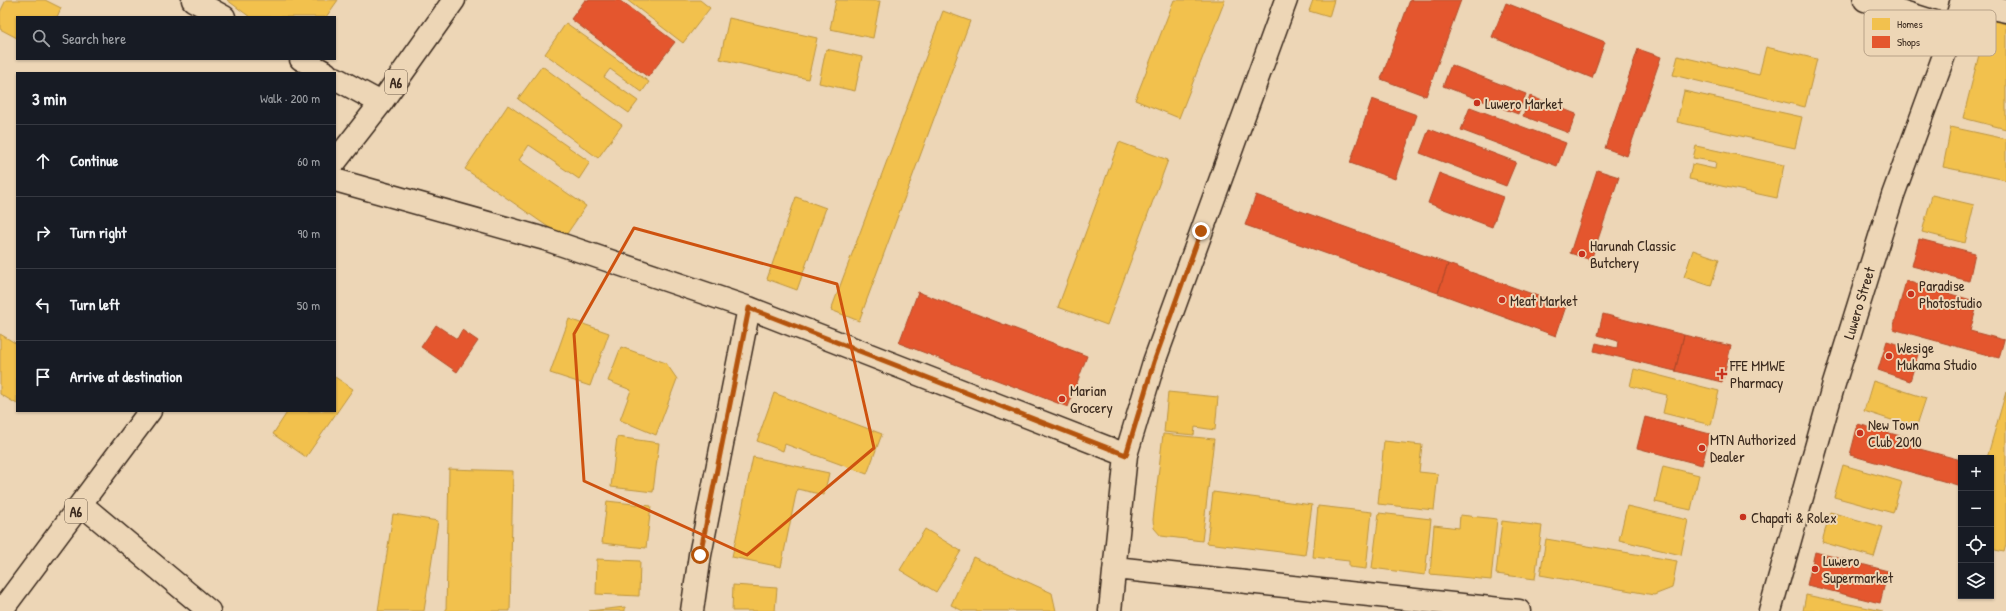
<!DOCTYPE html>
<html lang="en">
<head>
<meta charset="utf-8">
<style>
	:root { --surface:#171b24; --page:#242831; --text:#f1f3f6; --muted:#9ea1a6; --line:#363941 }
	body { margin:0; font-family:"Patrick Hand",sans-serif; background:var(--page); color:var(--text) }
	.controls { position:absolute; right:12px; bottom:12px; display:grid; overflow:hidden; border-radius:0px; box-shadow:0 1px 3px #0004 }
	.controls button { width:36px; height:36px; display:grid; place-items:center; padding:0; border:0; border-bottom:1px solid var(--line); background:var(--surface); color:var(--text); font:20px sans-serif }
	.stop { position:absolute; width:12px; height:12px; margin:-9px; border:3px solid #b45309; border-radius:50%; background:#fff }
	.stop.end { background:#b45309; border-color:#fff; box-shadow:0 1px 4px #0008 }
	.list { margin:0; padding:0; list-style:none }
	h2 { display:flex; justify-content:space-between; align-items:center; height:52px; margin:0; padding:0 16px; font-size:17px }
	h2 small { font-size:13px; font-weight:400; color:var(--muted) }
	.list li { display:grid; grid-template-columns:26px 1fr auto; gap:12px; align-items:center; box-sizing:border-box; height:72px; padding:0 16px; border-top:1px solid var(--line) }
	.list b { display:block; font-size:15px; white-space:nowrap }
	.list em { font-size:13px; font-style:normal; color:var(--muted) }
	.icon { flex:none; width:22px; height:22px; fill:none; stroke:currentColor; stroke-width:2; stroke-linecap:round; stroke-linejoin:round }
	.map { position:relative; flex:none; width:2006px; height:611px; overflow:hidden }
	.search { position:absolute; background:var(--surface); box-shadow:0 1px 3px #0004; left:16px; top:16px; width:320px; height:44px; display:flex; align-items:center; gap:10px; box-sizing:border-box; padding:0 14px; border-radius:0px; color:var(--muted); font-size:15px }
	.panel { position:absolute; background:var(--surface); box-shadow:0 1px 3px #0004; left:16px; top:72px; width:320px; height:340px; border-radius:0px }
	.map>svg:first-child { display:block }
	.homes { fill:#f2c14e; stroke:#bb9440 }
	.shops { fill:#e4572e; stroke:#b14a29 }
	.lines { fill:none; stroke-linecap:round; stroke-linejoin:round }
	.minor-casing { stroke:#3b2a1e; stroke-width:25 }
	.major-casing { stroke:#3b2a1e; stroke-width:25 }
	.minor { stroke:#edd6b6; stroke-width:22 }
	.major { stroke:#edd6b6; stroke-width:22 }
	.route { stroke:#b45309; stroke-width:5 }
	.marked { fill:none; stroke:#ce520f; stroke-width:3; stroke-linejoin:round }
	.poi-dot { fill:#c8321e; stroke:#edd6b6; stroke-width:1.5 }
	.labels { text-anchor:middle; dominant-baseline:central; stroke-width:4; stroke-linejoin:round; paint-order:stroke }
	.shield { fill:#edd6b6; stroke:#705e4c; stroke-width:1 }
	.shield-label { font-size:14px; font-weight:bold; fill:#3b2a1e }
	.poi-label { font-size:15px; fill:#3b2a1e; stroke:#edd6b6; text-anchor:start }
	.street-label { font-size:15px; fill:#3b2a1e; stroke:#edd6b6 }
	.key { fill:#edd6b6; stroke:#b8a288; stroke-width:1 }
	.key-label { font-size:11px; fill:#3b2a1e }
</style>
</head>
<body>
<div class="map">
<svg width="2006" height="611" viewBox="0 0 2006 611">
	<rect width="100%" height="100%" fill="#edd6b6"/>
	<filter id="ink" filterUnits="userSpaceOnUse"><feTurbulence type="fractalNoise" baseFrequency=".025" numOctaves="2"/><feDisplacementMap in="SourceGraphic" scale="8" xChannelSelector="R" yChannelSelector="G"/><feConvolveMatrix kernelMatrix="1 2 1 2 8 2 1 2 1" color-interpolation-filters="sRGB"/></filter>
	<g filter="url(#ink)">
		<!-- homes -->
		<path class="homes" d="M6,0H45L61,8L57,17H17V38L0,29V12Z
			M227,0H338L326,17H250Z
			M627,0H700L710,8L683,43Z
			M836,0L880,1L873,38L830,29Z
			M1174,0H1225L1179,118L1135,100Z
			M1313,0H1334L1329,17L1309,11Z
			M943,11L970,21L859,321L831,310Z
			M729,18L817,38L808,79L720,59Z
			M1988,19L2006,24V129L1963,118Z
			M566,23L649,82L642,92L610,69L604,77L638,101L629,113L545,54Z
			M1766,47L1817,59L1805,107L1673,75L1678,56L1759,75Z
			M826,49L862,57L855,91L819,83Z
			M542,66L622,125L598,158L518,99Z
			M1684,91L1802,117L1795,148L1677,122Z
			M508,105L590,162L579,179L529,145L519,160L586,206L564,238L465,169Z
			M1951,127L2006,139V180L1943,167Z
			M1119,142L1168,160L1107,325L1058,307Z
			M1696,146L1784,165L1777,198L1689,179L1692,164L1715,169L1716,162L1693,158Z
			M1932,195L1974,205L1965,243L1922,232Z
			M796,197L826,208L797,290L767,279Z
			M1693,250L1719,259L1711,286L1684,277Z
			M569,319L609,333L590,386L550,373Z
			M0,334L17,344V404L0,394Z
			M621,347L666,363L677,379L656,435L620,420L631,390L608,381Z
			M1634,369L1719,391L1711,425L1663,413L1667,395L1630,386Z
			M335,377L353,389L306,457L273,434L288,411H335Z
			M1873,381L1926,398L1916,428L1864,411Z
			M1168,392L1218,397L1215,430L1195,427L1194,435L1164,432Z
			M2006,392V545L2004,552L1991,549V458H1987Z
			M774,393L882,434L867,474L785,444L783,451L757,441Z
			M1163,434L1214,439L1202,541L1161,536L1154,528L1153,520Z
			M617,437L659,443L653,492L611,487Z
			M1384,441L1422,445L1419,472L1438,474L1434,510L1378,504Z
			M753,457L829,473L824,495L797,489L781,567L732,557Z
			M1843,465L1902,482L1893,513L1834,497Z
			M1663,466L1699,475L1691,510L1655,502Z
			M449,469L513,471L510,611H446Z
			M1213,492L1312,505L1305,555L1207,543Z
			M607,501L651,506L646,548L602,543Z
			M1318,506L1372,512L1366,569L1349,567V561L1313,557Z
			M1627,506L1688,520L1681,555L1619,540Z
			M1830,512L1883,527L1874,557L1822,542Z
			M1379,513L1431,519L1425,575L1372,568Z
			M393,514L438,521L424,611H378Z
			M1460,515L1497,519L1491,580L1430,574L1434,525L1459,528Z
			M1502,521L1542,526L1535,579L1496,574Z
			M925,529L961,551L936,592L900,570Z
			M1546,539L1677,561L1672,588L1654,595L1540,575Z
			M973,557L1052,593L1056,611H963L951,605Z
			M597,559L640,561L639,596L596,594Z
			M733,585L777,588L775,611H732Z
			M1806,595L1883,611H1803Z
			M625,607V611H589Z"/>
		<!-- shops -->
		<path class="shops" d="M585,0H619L675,42L648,77L571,19Z
			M1410,0H1461L1426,96L1381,79Z
			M1506,3L1605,42L1592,78L1492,37Z
			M1638,49L1661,57L1627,156L1605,148Z
			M1451,65L1526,94L1518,114L1443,86Z
			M1530,96L1576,114L1569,133L1523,116Z
			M1372,99L1417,115L1395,179L1350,163Z
			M1470,107L1566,143L1557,166L1461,130Z
			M1429,129L1516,162L1506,186L1420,153Z
			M1597,170L1619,177L1591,260L1570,253Z
			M1439,173L1503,197L1492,227L1428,203Z
			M1256,195L1448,264L1438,293L1245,225Z
			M1919,239L1975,253L1969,281L1912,266Z
			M1448,264L1566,306L1556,336L1438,293Z
			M1906,281L1978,302L1970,331L2004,340L1999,358L1893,329Z
			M918,292L1087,356L1068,407L899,343Z
			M1603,314L1684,335L1675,371L1594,351L1596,343L1617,348L1618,341L1598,335Z
			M436,325L457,339L462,330L478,341L457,372L421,347Z
			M1684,335L1731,346L1722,382L1675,371Z
			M1887,341L1919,351L1910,381L1878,370Z
			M1645,417L1710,434L1702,465L1637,448Z
			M1858,424L1914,440L1912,447L1961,460V486L1850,455Z
			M1815,552L1888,571L1880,603L1807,585Z"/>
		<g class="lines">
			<!-- minor casing -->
			<g class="minor-casing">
				<path id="minor" d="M193,0L224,17
					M1865,0L1954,28
					M1961,2L2006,11
					M301,59L326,73
					M335,78L381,103
					M335,180L545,239L749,308L1126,455
					M81,504L209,611
					M1115,568L1519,611
					M692,611L700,555L749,308
					M1110,611L1126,455L1154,362L1286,0"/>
			</g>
			<!-- major casing -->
			<g class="major-casing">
				<path id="major" d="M335,162L381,103L454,0
					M1,611L150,411
					M1770,611L1833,387L1893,195L1954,28L1962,0"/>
			</g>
			<!-- minor -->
			<use href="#minor" class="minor"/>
			<!-- major -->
			<use href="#major" class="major"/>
		</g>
	</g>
	<g class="lines" filter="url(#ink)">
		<!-- route -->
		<path class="route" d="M700,555L749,308L1126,455L1154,362L1201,231"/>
	</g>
	<!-- marked area -->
	<path class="marked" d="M634,228L837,284L874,448L747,555L584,481L574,334Z"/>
	<!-- markers -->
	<g class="poi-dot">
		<circle cx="1477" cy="103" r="4"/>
		<circle cx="1582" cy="254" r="4"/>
		<circle cx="1911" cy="294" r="4"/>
		<circle cx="1502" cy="300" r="4"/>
		<circle cx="1889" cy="356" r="4"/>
		<path d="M1720 368h4v4h4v4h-4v4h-4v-4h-4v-4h4z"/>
		<circle cx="1062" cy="399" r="4"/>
		<circle cx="1860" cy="433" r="4"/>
		<circle cx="1702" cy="448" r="4"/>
		<circle cx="1743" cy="517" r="4"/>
		<circle cx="1815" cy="569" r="4"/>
	</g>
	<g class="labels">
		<!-- shield labels -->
		<g class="shield">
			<rect x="385" y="70" width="22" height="24" rx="3"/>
			<rect x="65" y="499" width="22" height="24" rx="3"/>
		</g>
		<g class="shield-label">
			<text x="396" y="82">A6</text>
			<text x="76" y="511">A6</text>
		</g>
		<!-- poi labels -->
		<g class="poi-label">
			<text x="1485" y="103">Luwero Market</text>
			<text x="1590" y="245">Harunah Classic<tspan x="1590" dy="17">Butchery</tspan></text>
			<text x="1919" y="285">Paradise<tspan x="1919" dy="17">Photostudio</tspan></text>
			<text x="1510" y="300">Meat Market</text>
			<text x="1897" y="347">Wesige<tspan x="1897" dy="17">Mukama Studio</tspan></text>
			<text x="1730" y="365">FFE MMWE<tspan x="1730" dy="17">Pharmacy</tspan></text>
			<text x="1070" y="390">Marian<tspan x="1070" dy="17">Grocery</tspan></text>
			<text x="1868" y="424">New Town<tspan x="1868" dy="17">Club 2010</tspan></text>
			<text x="1710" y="439">MTN Authorized<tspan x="1710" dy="17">Dealer</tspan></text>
			<text x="1751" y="517">Chapati &amp; Rolex</text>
			<text x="1823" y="560">Luwero<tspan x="1823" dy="17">Supermarket</tspan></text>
		</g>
		<!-- street labels -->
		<g class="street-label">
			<text transform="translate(1859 303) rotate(-73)">Luwero Street</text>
		</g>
	</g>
	<!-- legend -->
	<rect x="1864" y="10" width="132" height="46" rx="6" class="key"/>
	<rect x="1872" y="18" width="18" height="12" fill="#f2c14e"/>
	<rect x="1872" y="36" width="18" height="12" fill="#e4572e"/>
	<g class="key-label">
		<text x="1897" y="28">Homes</text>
		<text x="1897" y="46">Shops</text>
	</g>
</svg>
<div class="controls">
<button>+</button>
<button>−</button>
<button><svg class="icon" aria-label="locate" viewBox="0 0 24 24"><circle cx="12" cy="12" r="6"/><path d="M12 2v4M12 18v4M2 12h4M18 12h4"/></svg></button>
<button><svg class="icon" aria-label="layers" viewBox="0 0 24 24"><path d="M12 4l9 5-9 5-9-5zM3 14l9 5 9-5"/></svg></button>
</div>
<div class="stop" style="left:700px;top:555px"></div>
<div class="stop end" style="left:1201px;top:231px"></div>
<div class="search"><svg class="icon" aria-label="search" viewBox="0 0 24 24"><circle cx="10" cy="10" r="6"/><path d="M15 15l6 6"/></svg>Search here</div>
<section class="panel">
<h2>3 min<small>Walk · 200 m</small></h2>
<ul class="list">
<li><svg class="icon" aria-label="ahead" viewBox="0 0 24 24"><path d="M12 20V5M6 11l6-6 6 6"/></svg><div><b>Continue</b></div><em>60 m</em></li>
<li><svg class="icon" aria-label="right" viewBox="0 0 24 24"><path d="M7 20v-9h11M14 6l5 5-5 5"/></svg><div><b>Turn right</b></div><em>90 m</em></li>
<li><svg class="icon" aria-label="left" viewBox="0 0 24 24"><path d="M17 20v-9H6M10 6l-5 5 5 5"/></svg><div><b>Turn left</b></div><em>50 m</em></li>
<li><svg class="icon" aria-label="arrive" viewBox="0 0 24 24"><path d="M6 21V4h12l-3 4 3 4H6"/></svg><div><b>Arrive at destination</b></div></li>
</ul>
</section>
</div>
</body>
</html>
